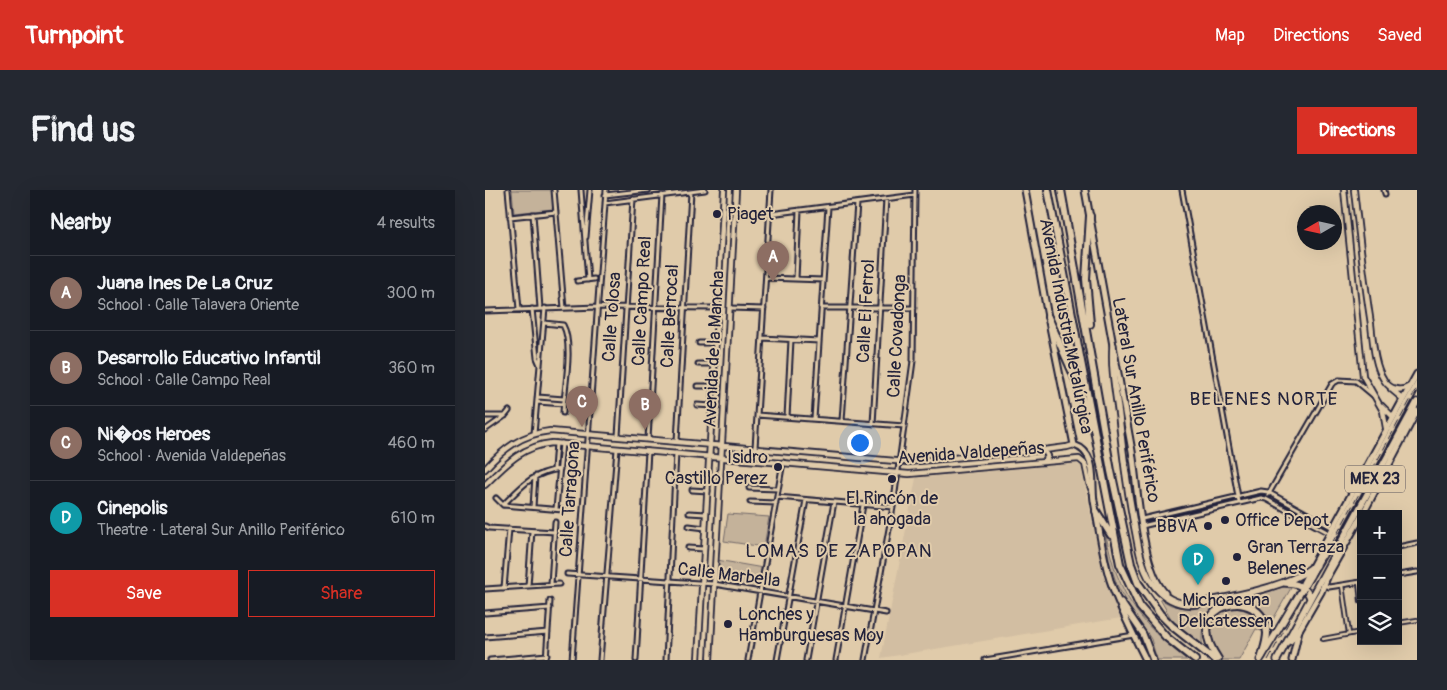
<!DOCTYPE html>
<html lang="en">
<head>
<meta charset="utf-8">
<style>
	:root { --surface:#171b24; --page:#242831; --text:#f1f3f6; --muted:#9ea1a6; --line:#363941; --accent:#d93025 }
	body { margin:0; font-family:Pangolin,sans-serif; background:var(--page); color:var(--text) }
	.controls { position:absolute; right:15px; bottom:15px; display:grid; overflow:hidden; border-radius:0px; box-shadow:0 5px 20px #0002 }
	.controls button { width:45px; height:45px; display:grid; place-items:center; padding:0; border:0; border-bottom:1px solid var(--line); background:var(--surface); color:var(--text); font:25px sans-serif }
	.compass { position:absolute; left:812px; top:15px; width:45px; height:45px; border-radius:50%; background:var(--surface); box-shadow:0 5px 20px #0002; rotate:261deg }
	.you { position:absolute; left:374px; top:252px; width:18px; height:18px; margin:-12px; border:4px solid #fff; border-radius:50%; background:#1a73e8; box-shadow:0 0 0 8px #1a73e833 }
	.badge { display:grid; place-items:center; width:32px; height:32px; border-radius:50%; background:var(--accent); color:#fff; font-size:16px; font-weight:700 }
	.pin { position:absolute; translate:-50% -41px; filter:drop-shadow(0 1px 2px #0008) }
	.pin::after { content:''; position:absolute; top:26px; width:18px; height:15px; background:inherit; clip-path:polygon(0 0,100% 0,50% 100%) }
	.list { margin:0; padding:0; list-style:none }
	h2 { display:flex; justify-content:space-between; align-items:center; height:65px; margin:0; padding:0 20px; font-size:21px }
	h2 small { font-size:16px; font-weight:400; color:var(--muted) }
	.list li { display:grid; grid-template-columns:32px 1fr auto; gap:15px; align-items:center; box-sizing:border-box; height:75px; padding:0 20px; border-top:1px solid var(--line) }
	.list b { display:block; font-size:19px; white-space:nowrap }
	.list p { margin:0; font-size:16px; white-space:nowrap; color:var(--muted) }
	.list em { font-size:16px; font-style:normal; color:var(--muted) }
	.actions { display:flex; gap:10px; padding:15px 20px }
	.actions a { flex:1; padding:11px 0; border:1px solid var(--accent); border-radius:0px; text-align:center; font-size:18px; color:var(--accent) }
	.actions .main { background:var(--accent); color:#fff }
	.icon { flex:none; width:28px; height:28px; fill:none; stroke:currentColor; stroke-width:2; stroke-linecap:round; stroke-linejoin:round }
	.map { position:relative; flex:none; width:932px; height:470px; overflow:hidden; border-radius:0px }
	header { display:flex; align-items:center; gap:30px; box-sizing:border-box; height:70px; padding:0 25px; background:var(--accent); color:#fff }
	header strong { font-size:24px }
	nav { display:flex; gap:28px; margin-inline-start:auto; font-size:18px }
	.intro { display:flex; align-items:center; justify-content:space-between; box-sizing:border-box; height:120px; padding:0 30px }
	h1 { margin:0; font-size:35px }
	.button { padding:12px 22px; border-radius:0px; background:var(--accent); color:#fff; font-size:18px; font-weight:700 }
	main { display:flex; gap:30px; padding:0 30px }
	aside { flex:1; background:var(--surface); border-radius:0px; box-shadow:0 5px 20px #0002 }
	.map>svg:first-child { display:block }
	.built { fill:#d2bea2 }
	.green { fill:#c4b29a; stroke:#736a6a }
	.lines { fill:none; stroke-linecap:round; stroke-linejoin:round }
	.pedestrian-casing { stroke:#22223b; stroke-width:6 }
	.minor-casing { stroke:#22223b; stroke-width:7 }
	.tertiary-casing { stroke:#22223b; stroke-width:8 }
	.secondary-casing { stroke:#22223b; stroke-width:9 }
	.primary-casing { stroke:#22223b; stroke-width:9 }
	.motorway-casing { stroke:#22223b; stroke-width:10 }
	.pedestrian { stroke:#e0cbaa; stroke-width:2.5 }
	.minor { stroke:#e0cbaa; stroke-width:3 }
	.tertiary { stroke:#e0cbaa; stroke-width:4.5 }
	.secondary { stroke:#e0cbaa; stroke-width:5 }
	.primary { stroke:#e0cbaa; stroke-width:5.5 }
	.motorway { stroke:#e0cbaa; stroke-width:6 }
	.rail { stroke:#22223b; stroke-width:1; stroke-dasharray:8 4; stroke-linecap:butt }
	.poi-dot { fill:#22223b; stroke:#e0cbaa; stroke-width:2 }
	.labels { text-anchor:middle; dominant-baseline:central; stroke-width:4; stroke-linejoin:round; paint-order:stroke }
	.shield { fill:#e0cbaa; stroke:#5b555c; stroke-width:1 }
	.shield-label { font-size:16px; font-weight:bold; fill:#22223b }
	.poi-label { font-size:18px; fill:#22223b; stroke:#e0cbaa; text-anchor:start }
	.street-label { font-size:18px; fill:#22223b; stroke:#e0cbaa }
	.neighbourhood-label { font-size:19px; letter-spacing:1px; fill:#22223b; stroke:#e0cbaa }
</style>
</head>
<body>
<header>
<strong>Turnpoint</strong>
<nav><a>Map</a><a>Directions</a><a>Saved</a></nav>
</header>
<div class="intro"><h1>Find us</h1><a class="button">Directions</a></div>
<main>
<aside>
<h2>Nearby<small>4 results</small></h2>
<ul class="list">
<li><span class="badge" style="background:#8d6e63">A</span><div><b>Juana Ines De La Cruz</b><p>School · Calle Talavera Oriente</p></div><em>300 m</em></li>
<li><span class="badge" style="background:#8d6e63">B</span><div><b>Desarrollo Educativo Infantil</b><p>School · Calle Campo Real</p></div><em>360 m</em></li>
<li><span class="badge" style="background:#8d6e63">C</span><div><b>Ni�os Heroes</b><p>School · Avenida Valdepeñas</p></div><em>460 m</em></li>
<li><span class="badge" style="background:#0f9aa8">D</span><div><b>Cinepolis</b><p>Theatre · Lateral Sur Anillo Periférico</p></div><em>610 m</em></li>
</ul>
<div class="actions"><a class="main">Save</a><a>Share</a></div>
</aside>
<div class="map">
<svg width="932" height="470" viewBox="0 0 932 470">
	<rect width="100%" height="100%" fill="#e0cbaa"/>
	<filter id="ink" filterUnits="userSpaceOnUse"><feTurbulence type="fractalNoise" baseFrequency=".02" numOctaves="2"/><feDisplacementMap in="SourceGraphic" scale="10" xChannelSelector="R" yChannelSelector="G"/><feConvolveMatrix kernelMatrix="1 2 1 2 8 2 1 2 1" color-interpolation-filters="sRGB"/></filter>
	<g filter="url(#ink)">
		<!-- built -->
		<path class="built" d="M584,274H592L596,276L618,383L636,428L396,468L431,288Z"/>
		<!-- green -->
		<path class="green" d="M27,0H67L68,19L29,23Z
			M243,324L284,327L279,357L239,351Z
			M619,339C624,355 626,372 633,387C647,423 672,447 702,470H672L666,449L643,416L632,395L625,374Z
			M232,370L278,378L275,400L231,393Z
			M799,397L806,398L783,438C781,430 777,428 771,423C768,420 763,415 759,413C755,411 748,412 744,413C721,417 714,437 718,458L693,438L688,432L675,409L686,415L707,419Z
			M749,418C763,419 772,426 777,439L776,441L771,439L754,470H738C719,452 718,423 749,418Z"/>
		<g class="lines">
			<!-- pedestrian casing -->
			<g class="pedestrian-casing">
				<path id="pedestrian" d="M874,392L876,412
					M857,395L864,444
					M913,433L932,430
					M838,449L876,442"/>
			</g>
			<!-- minor casing -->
			<g class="minor-casing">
				<path id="minor" d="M23,0L34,119
					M69,0L79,118
					M96,0L103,90
					M697,0L754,312
					M899,0L900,4
					M120,5L164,0
					M120,13L220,0
					M48,24L55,118
					M285,24L430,5
					M25,27L71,22
					M101,47L105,0
					M281,88L338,90
					M311,89L314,20
					M92,91L109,89
					M245,118L279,119
					M336,118H429
					M47,119L52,168L55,175
					M0,121L113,117L233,118
					M59,133L78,135C89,155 79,200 78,223
					M277,148L334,151
					M214,153H231
					M213,174H230
					M212,196H229
					M53,207L79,209
					M53,212L79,214
					M212,215L227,216
					M272,225L419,236
					M0,226H20
					M302,227L306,150
					M329,229L343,17
					M357,231L372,13
					M388,234L401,9
					M0,240L20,226L24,221
					M49,244L60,118
					M133,246L148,9
					M163,249L177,5
					M192,251L206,2
					M270,258L286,0
					M69,279L71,253
					M264,298L293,299
					M207,300L223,301
					M783,305L847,194L854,190L871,191L889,206
					M292,307L408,317
					M11,308L18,315L78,320
					M265,312L291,313
					M18,315C37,296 47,283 75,279
					M48,317L50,286
					M71,319L77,253
					M204,323L221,324
					M657,329L776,301L783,302L848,338
					M0,336L4,338L70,342
					M204,336L220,338
					M657,336L776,308L781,309L844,343
					M913,357L932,353
					M203,358L219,359
					M82,384L229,394L401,423
					M913,385L932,382
					M66,394L70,332
					M839,395L844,397L876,392
					M43,396L47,341
					M19,398L24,339
					M0,399L74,394
					M0,423L65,418
					M0,447L63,442
					M5,470L62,465
					M61,470L65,411
					M87,470L121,0
					M115,470L132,259
					M151,470L163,261
					M181,470L191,263
					M263,470L298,272
					M292,470L321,310
					M321,470L349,312
					M351,470L378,315
					M380,470L408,317L428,171L430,0
					M500,470L649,445"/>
			</g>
			<!-- tertiary casing -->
			<g class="tertiary-casing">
				<path id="tertiary" d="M859,0L878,186L898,221L901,238
					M869,0C874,45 879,90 886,134C888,151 889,175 899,190C905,200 916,202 925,196
					M906,199L918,209
					M897,216L908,227
					M559,260L563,266L559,272
					M0,279C18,259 37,244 65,241L422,272L559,260L582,257L589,255
					M0,295C20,275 37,256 67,253L424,284L594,269L600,274L604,293L607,301
					M213,470L239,0
					M225,470L251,0"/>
			</g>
			<!-- secondary casing -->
			<g class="secondary-casing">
				<path id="secondary" d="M540,0L563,127L589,255C613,263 606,291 609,311C614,337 617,364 625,390C634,417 648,444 661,470
					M600,0C616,87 632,174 647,261C653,298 656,378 680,403
					M878,324L932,221
					M817,398L818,393L932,184
					M636,412L658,444L668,470
					M807,470L814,440L836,402L843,385L876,327"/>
			</g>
			<!-- primary casing -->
			<g class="primary-casing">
				<path id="primary" d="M628,155C626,179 631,203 634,227C638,266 643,305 651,344C654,361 657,377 666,391C676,407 693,416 711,414C745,406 799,399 826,378
					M800,393C811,393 822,397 825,408
					M805,451L814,440
					M775,470L851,343L932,195
					M792,470L932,212"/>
			</g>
			<!-- motorway casing -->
			<g class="motorway-casing">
				<path id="motorway" d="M563,0L635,374L655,417L681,447L710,470
					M576,0L626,281L646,374L653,393L675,424L687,436L730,470
					M563,127L591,190L605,235
					M605,134L601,89L605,26
					M611,321L626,345
					M733,469C693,412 778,393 782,443C782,451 779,459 777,466"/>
			</g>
			<!-- pedestrian -->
			<use href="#pedestrian" class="pedestrian"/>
			<!-- minor -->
			<use href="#minor" class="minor"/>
			<!-- tertiary -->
			<use href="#tertiary" class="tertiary"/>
			<!-- secondary -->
			<use href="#secondary" class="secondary"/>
			<!-- primary -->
			<use href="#primary" class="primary"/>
			<!-- motorway -->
			<use href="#motorway" class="motorway"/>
			<!-- rail -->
			<path class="rail" d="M783,470L932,198"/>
		</g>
	</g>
	<!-- markers -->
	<g class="poi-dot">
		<circle cx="232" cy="24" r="5"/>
		<circle cx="293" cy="277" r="5"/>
		<circle cx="407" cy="289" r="5"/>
		<circle cx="740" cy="330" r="5"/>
		<circle cx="723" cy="336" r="5"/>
		<circle cx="752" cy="367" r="5"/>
		<circle cx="741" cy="391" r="5"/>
		<circle cx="243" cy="434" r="5"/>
	</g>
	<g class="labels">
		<!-- shield labels -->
		<rect class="shield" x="860" y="275.5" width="60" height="27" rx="4"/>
		<g class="shield-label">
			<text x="890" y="289">MEX 23</text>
		</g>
		<!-- poi labels -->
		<g class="poi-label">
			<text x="242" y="24">Piaget</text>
			<text x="283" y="267" text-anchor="end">Isidro<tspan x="283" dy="21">Castillo Perez</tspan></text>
			<text x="407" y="308" text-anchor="middle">El Rincón de<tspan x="407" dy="21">la ahogada</tspan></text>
			<text x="750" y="330">Office Depot</text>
			<text x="713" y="336" text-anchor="end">BBVA</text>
			<text x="762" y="357">Gran Terraza<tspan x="762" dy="21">Belenes</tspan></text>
			<text x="741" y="410" text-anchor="middle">Michoacana<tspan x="741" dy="21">Delicatessen</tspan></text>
			<text x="253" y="424">Lonches y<tspan x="253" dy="21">Hamburguesas Moy</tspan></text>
		</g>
		<!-- street labels -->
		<g class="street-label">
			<text transform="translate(157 111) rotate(-87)">Calle Campo Real</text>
			<text transform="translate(381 121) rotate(-87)">Calle El Ferrol</text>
			<text transform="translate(185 126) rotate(-87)">Calle Berrocal</text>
			<text transform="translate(127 127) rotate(-86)">Calle Tolosa</text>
			<text transform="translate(581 136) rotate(79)">Avenida Industria Metalúrgica</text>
			<text transform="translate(412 146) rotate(-87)">Calle Covadonga</text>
			<text transform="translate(229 159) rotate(-87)">Avenida de la Mancha</text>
			<text transform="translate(651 210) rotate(80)">Lateral Sur Anillo Periférico</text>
			<text transform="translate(486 263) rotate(-4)">Avenida Valdepeñas</text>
			<text transform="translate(85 309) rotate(-86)">Calle Tarragona</text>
			<text transform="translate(244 385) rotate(7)">Calle Marbella</text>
		</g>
		<!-- neighbourhood labels -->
		<g class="neighbourhood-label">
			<text x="779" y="209">BELENES NORTE</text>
			<text x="354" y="361">LOMAS DE ZAPOPAN</text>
		</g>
	</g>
</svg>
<div class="controls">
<button>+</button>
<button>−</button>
<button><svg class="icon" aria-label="layers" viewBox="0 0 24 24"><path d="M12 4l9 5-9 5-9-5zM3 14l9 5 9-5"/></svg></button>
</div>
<svg class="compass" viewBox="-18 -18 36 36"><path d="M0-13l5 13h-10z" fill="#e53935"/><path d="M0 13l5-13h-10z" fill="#9ea1a6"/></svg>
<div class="you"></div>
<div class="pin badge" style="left:288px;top:92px;background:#8d6e63">A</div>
<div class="pin badge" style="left:160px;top:240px;background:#8d6e63">B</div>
<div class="pin badge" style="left:97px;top:237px;background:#8d6e63">C</div>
<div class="pin badge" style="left:713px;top:395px;background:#0f9aa8">D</div>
</div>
</main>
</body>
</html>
